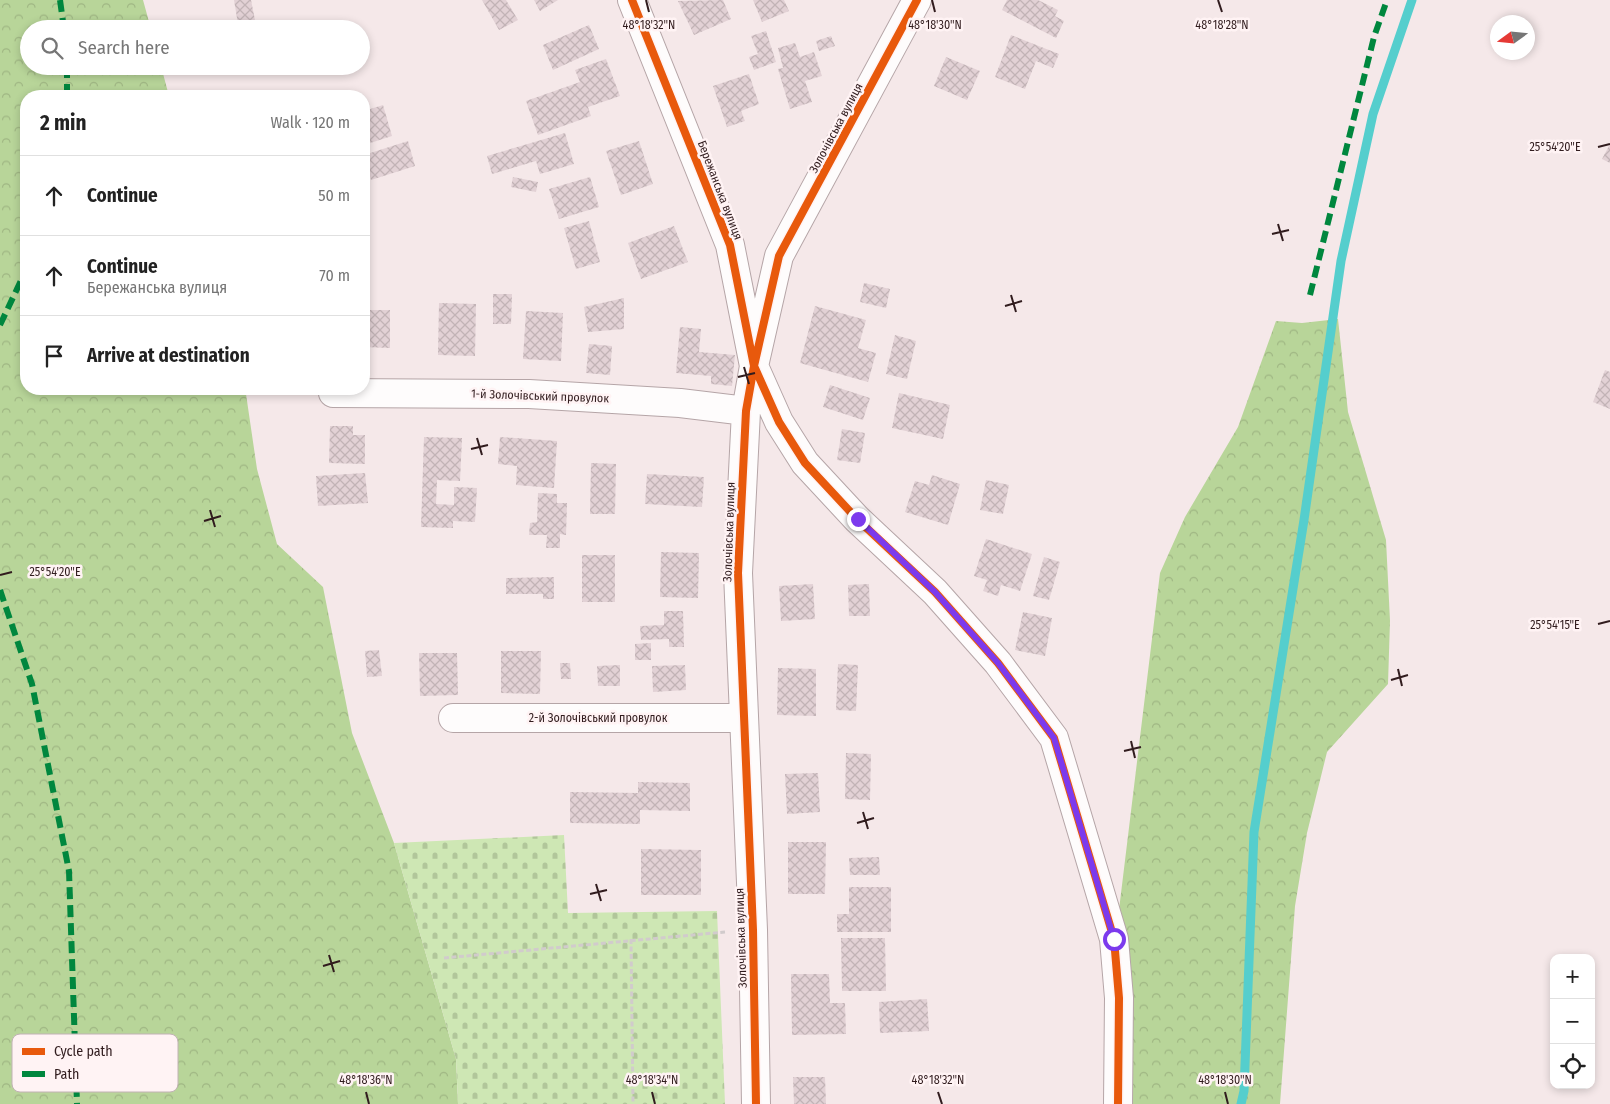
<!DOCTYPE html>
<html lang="en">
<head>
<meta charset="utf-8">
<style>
	:root { --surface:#fff; --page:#f6f6f6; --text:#222; --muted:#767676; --line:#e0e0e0 }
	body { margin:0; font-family:"Fira Sans Condensed",sans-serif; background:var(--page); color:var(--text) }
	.controls { position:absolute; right:15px; bottom:15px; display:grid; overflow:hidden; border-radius:10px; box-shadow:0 2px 8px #0003 }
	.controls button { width:45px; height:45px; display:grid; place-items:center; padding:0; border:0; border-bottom:1px solid var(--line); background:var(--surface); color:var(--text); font:25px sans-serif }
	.compass { position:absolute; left:1490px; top:15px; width:45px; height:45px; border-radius:50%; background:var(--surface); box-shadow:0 2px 8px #0003; rotate:255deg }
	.stop { position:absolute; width:15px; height:15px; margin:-11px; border:4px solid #7c3aed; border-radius:50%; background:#fff }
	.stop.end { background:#7c3aed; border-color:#fff; box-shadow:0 1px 5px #0008 }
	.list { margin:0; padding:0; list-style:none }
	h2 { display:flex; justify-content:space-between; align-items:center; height:65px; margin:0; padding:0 20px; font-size:21px }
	h2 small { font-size:16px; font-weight:400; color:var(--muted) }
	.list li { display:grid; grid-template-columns:32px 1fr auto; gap:15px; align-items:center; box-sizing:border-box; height:80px; padding:0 20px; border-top:1px solid var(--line) }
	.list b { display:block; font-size:19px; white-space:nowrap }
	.list p { margin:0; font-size:16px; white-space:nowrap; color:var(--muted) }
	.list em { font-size:16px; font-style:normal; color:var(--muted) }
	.icon { flex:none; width:28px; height:28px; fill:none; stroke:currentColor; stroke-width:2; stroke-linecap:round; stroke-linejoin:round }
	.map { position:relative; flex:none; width:1610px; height:1104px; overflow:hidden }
	.search { position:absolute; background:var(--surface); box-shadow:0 2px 8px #0003; left:20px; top:20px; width:350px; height:55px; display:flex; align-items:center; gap:12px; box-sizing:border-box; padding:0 18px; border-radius:28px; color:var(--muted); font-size:19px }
	.panel { position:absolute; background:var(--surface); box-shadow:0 2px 8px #0003; left:20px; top:90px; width:350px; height:305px; border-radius:20px }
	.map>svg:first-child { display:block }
	.forest { fill:url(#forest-crowns) }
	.cemetery { fill:url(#cemetery-stones) }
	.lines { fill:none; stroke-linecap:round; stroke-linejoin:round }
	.stream { stroke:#55cecd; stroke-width:9 }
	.building { fill:url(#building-cross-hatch) }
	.minor-casing { stroke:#b5a5a7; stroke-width:30 }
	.path { stroke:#d1cbcc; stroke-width:3; stroke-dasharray:5 2.5; stroke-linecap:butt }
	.minor { stroke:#fefcfc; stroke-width:28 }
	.quiet { stroke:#00873e; stroke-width:6; stroke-dasharray:12 6; stroke-linecap:butt }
	.cycleway-casing { stroke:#fff3f4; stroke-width:11 }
	.cycleway { stroke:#e8590c; stroke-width:8 }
	.route { stroke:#7c3aed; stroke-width:6 }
	.ticks { fill:none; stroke:#311c1e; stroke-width:2 }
	.labels { text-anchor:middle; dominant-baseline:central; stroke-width:5; stroke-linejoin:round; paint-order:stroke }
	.street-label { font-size:12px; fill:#311c1e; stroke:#fff3f4 }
	.key { fill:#fff3f4; stroke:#c1b2b4; stroke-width:1 }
	.key-label { font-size:14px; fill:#311c1e }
	.ticks-label { font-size:12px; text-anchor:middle; fill:#311c1e; stroke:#fff3f4; stroke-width:5; stroke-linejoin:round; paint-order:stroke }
</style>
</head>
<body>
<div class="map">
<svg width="1610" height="1104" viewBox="0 0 1610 1104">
	<defs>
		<pattern id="forest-crowns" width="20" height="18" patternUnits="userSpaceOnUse" patternTransform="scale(1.25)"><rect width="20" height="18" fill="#b8d599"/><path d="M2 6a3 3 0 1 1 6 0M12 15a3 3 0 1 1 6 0" fill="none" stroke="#9fb683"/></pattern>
		<pattern id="cemetery-stones" width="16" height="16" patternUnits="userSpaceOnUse" patternTransform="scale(1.25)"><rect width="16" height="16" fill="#cee7b4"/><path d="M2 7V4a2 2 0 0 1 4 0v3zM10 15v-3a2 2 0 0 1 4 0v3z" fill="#b1c69a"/></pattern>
		<pattern id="building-cross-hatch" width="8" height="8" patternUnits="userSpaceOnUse" patternTransform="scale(1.25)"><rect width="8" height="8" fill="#e2d1d5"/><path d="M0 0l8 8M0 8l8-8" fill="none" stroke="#c2b3b6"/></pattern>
	</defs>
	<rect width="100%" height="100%" fill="#f5e8e9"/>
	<!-- forest -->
	<path class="forest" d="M0,0H143L151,29H29V66H161L169,96H26V389H247L246,394L257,469L277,544L323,587L352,733L394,843L456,1059L458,1104H0Z
		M1338,319L1348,412L1386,540L1390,621L1388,684L1327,752L1307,833L1295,906L1280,1104H1125L1118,918L1160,573L1185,517L1238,427L1276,321L1302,323Z"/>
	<!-- cemetery -->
	<path class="cemetery" d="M564,835L568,913L717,911L725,1104H458L456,1059L394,843Z"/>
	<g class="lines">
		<!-- stream -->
		<path class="stream" d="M1241,1104L1244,1091L1254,832L1304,520L1341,261L1373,114L1412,0"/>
	</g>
	<!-- building -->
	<path class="building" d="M234,0H251L255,20L238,24Z
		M482,0H506L518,20L499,30Z
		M534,0H558L540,11Z
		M723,0L731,19L694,35L678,1Z
		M753,0H784L789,11L762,22Z
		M1007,0H1038L1058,10L1055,16L1064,21L1056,38L1002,10Z
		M589,25L599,49L553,70L543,45Z
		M766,31L776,62L754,70L749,57L758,54L751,36Z
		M1011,35L1059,54L1053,68L1036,61L1025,89L995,77Z
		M831,36L835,46L819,51L816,41Z
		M795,43L800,57L814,52L822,76L805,81L812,102L790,109L778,69L783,68L778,48Z
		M946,57L980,71L967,100L934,86Z
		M606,59L620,96L588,107L591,116L538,135L526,101L580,82L575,70Z
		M749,74L759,104L741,111L745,121L727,127L713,86Z
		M383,105L392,136L364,145V111Z
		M565,133L574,164L540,174L536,161L492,174L487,156Z
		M408,141L415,166L371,180L364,155Z
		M639,141L653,184L621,195L606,151Z
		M1610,144V163L1602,159Z
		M513,177L538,182L536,192L511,187Z
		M590,177L599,207L559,219L549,189Z
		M589,221L600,262L576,269L564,228Z
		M674,226L688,262L641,279L628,243Z
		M864,283L890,289L886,308L860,302Z
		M493,294H512L511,324H493Z
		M624,298V329L588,332L584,307Z
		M439,303L476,304L475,356L438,355Z
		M815,306L866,320L858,348L876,353L868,382L800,363Z
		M364,310H390V348L364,347Z
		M526,311L563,313L561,361L523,359Z
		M680,327L701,329L699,352L735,355L732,386L711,384V376L676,373Z
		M895,335L916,341L907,379L886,374Z
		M589,344L612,346L610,375L586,373Z
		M1605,370L1610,372V409L1593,402Z
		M830,385L870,398L863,420L823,407Z
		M899,393L950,405L943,439L892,428Z
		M330,426H353V435H365V464L329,463Z
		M842,429L865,433L860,463L837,460Z
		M424,437L462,438L460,481L437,480L436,504L454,505V487L477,488L475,522L453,521V528L421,527Z
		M500,437L557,441L554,488L516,485L517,466L498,464Z
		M591,463L616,464L615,514H590Z
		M365,473L368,503L318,506L316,476Z
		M647,474L704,477L702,507L645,504Z
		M932,475L960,484L948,525L905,512L915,481L929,485Z
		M986,480L1009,485L1003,514L980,510Z
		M538,493L557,494V503H567L566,535L560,534V548H546L547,535H529L530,523L537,522Z
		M986,539L1032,554L1020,591L1001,585L998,596L983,591L987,580L974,576Z
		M661,552L699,553L698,598L660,597Z
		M582,555H615V602H582Z
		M1044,557L1060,562L1049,600L1033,596Z
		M554,577V599H543V594H506V578Z
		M813,584L815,619L781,621L779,586Z
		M869,584L870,616H849L848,585Z
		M664,611H683L684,647H669V639L641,640L640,626L664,625Z
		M1023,612L1052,618L1045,656L1015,650Z
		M651,643V660H635V644Z
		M379,650L382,676L367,677L365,651Z
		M501,651H541L540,694L501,693Z
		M419,653H457L458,695L420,696Z
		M560,663H570L571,679H561Z
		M838,664L858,665L856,711L836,710Z
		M620,665V686H598L597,666Z
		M685,665L686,690L653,692L652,666Z
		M778,668L816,669V716L777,715Z
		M846,753L871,754L870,800L845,799Z
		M818,773L820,812L787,814L785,774Z
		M638,782L690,783V811L640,810V824L570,823V792L638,793Z
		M788,842H826L825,894H788Z
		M641,849L701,850V895H641Z
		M879,857L880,875H850L849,858Z
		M849,887H891V932H837V914H849Z
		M841,938H885L886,991H842Z
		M791,974H829L830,1003H845L846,1034L792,1035Z
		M927,999L929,1031L880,1033L879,1002Z
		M793,1077H825L826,1104H794Z"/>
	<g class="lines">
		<!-- minor casing -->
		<g class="minor-casing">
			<path id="minor" d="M632,0L730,245L754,366L779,422L805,463L857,519L935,592L998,663L1054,738L1114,939L1119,998L1118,1104
				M333,393L529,394L680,403L746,411
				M453,718H742
				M756,1104L753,930L738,573L746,411L754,366L779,256L917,0"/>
		</g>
		<!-- path -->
		<path class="path" d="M631,939L633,1104
			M444,958L725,932"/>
		<!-- minor -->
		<use href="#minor" class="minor"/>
		<!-- quiet -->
		<path class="quiet" d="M60,0L64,29
			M67,66V96
			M1310,295L1374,37L1387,0
			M0,325L26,270
			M0,590L32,684L69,871L77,1104"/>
		<!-- cycleway casing -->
		<g class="cycleway-casing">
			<path id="cycleway" d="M632,0L730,245L754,366L779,422L805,463L857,519L935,592L998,663L1054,738L1114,939L1119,998L1118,1104
				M756,1104L753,930L738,573L746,411L754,366L779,256L917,0"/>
		</g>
		<!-- cycleway -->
		<use href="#cycleway" class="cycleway"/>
	</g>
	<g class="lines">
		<!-- route -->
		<path class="route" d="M858,519L935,592L998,663L1054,738L1114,939"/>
	</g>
	<!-- ticks -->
	<path class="ticks" d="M646,0L649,12M932,0L935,12M1218,0L1222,12M1598,147L1610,144M1278,224L1283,241M1272,234L1289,230M1011,295L1016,312M1005,306L1022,301M744,367L749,384M738,377L755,373M477,438L482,455M471,449L488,445M210,510L215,527M204,521L221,516M0,575L12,572M1598,624L1610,621M1398,669L1402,686M1391,680L1408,675M1131,741L1135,758M1124,751L1141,747M863,812L868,829M857,823L874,818M596,884L601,901M590,894L607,890M329,955L334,972M323,966L340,961M366,1092L369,1104M652,1092L655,1104M938,1092L942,1104M1225,1092L1228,1104"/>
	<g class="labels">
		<!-- street labels -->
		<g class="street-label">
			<text transform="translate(836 128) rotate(-62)">Золочівська вулиця</text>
			<text transform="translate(720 190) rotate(69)">Бережанська вулиця</text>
			<text transform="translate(540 396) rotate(2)">1-й Золочівський провулок</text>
			<text transform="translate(729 532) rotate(-88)">Золочівська вулиця</text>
			<text x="598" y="718">2-й Золочівський провулок</text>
			<text transform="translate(741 938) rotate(-92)">Золочівська вулиця</text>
		</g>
	</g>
	<!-- legend -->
	<rect x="12" y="1034" width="166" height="58" rx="8" class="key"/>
	<rect x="22" y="1048" width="23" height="7" fill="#e8590c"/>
	<rect x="22" y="1071" width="23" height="6" fill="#00873e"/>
	<g class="key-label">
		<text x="54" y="1056">Cycle path</text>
		<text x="54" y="1079">Path</text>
	</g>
	<g class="ticks-label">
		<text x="649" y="29">48°18'32"N</text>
		<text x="935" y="29">48°18'30"N</text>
		<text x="1222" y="29">48°18'28"N</text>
		<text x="1555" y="151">25°54'20"E</text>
		<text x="55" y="576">25°54'20"E</text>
		<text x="1555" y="629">25°54'15"E</text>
		<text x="366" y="1084">48°18'36"N</text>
		<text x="652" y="1084">48°18'34"N</text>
		<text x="938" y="1084">48°18'32"N</text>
		<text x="1225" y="1084">48°18'30"N</text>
	</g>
</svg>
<div class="controls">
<button>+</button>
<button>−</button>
<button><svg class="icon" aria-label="locate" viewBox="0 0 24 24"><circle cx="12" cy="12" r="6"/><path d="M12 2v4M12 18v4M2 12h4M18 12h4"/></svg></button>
</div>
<svg class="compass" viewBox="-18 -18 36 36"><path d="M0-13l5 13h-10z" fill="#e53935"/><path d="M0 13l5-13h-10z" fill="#767676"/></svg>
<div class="stop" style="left:1114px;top:939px"></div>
<div class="stop end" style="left:858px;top:519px"></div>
<div class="search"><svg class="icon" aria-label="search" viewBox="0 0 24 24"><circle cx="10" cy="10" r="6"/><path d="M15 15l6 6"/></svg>Search here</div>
<section class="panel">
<h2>2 min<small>Walk · 120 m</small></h2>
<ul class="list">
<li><svg class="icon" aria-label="ahead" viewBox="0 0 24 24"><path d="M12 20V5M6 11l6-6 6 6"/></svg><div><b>Continue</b></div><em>50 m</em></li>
<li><svg class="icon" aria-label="ahead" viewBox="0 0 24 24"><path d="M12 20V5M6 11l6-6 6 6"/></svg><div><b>Continue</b><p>Бережанська вулиця</p></div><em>70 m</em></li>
<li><svg class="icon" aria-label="arrive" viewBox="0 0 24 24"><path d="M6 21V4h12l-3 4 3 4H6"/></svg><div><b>Arrive at destination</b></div></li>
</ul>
</section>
</div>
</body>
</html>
